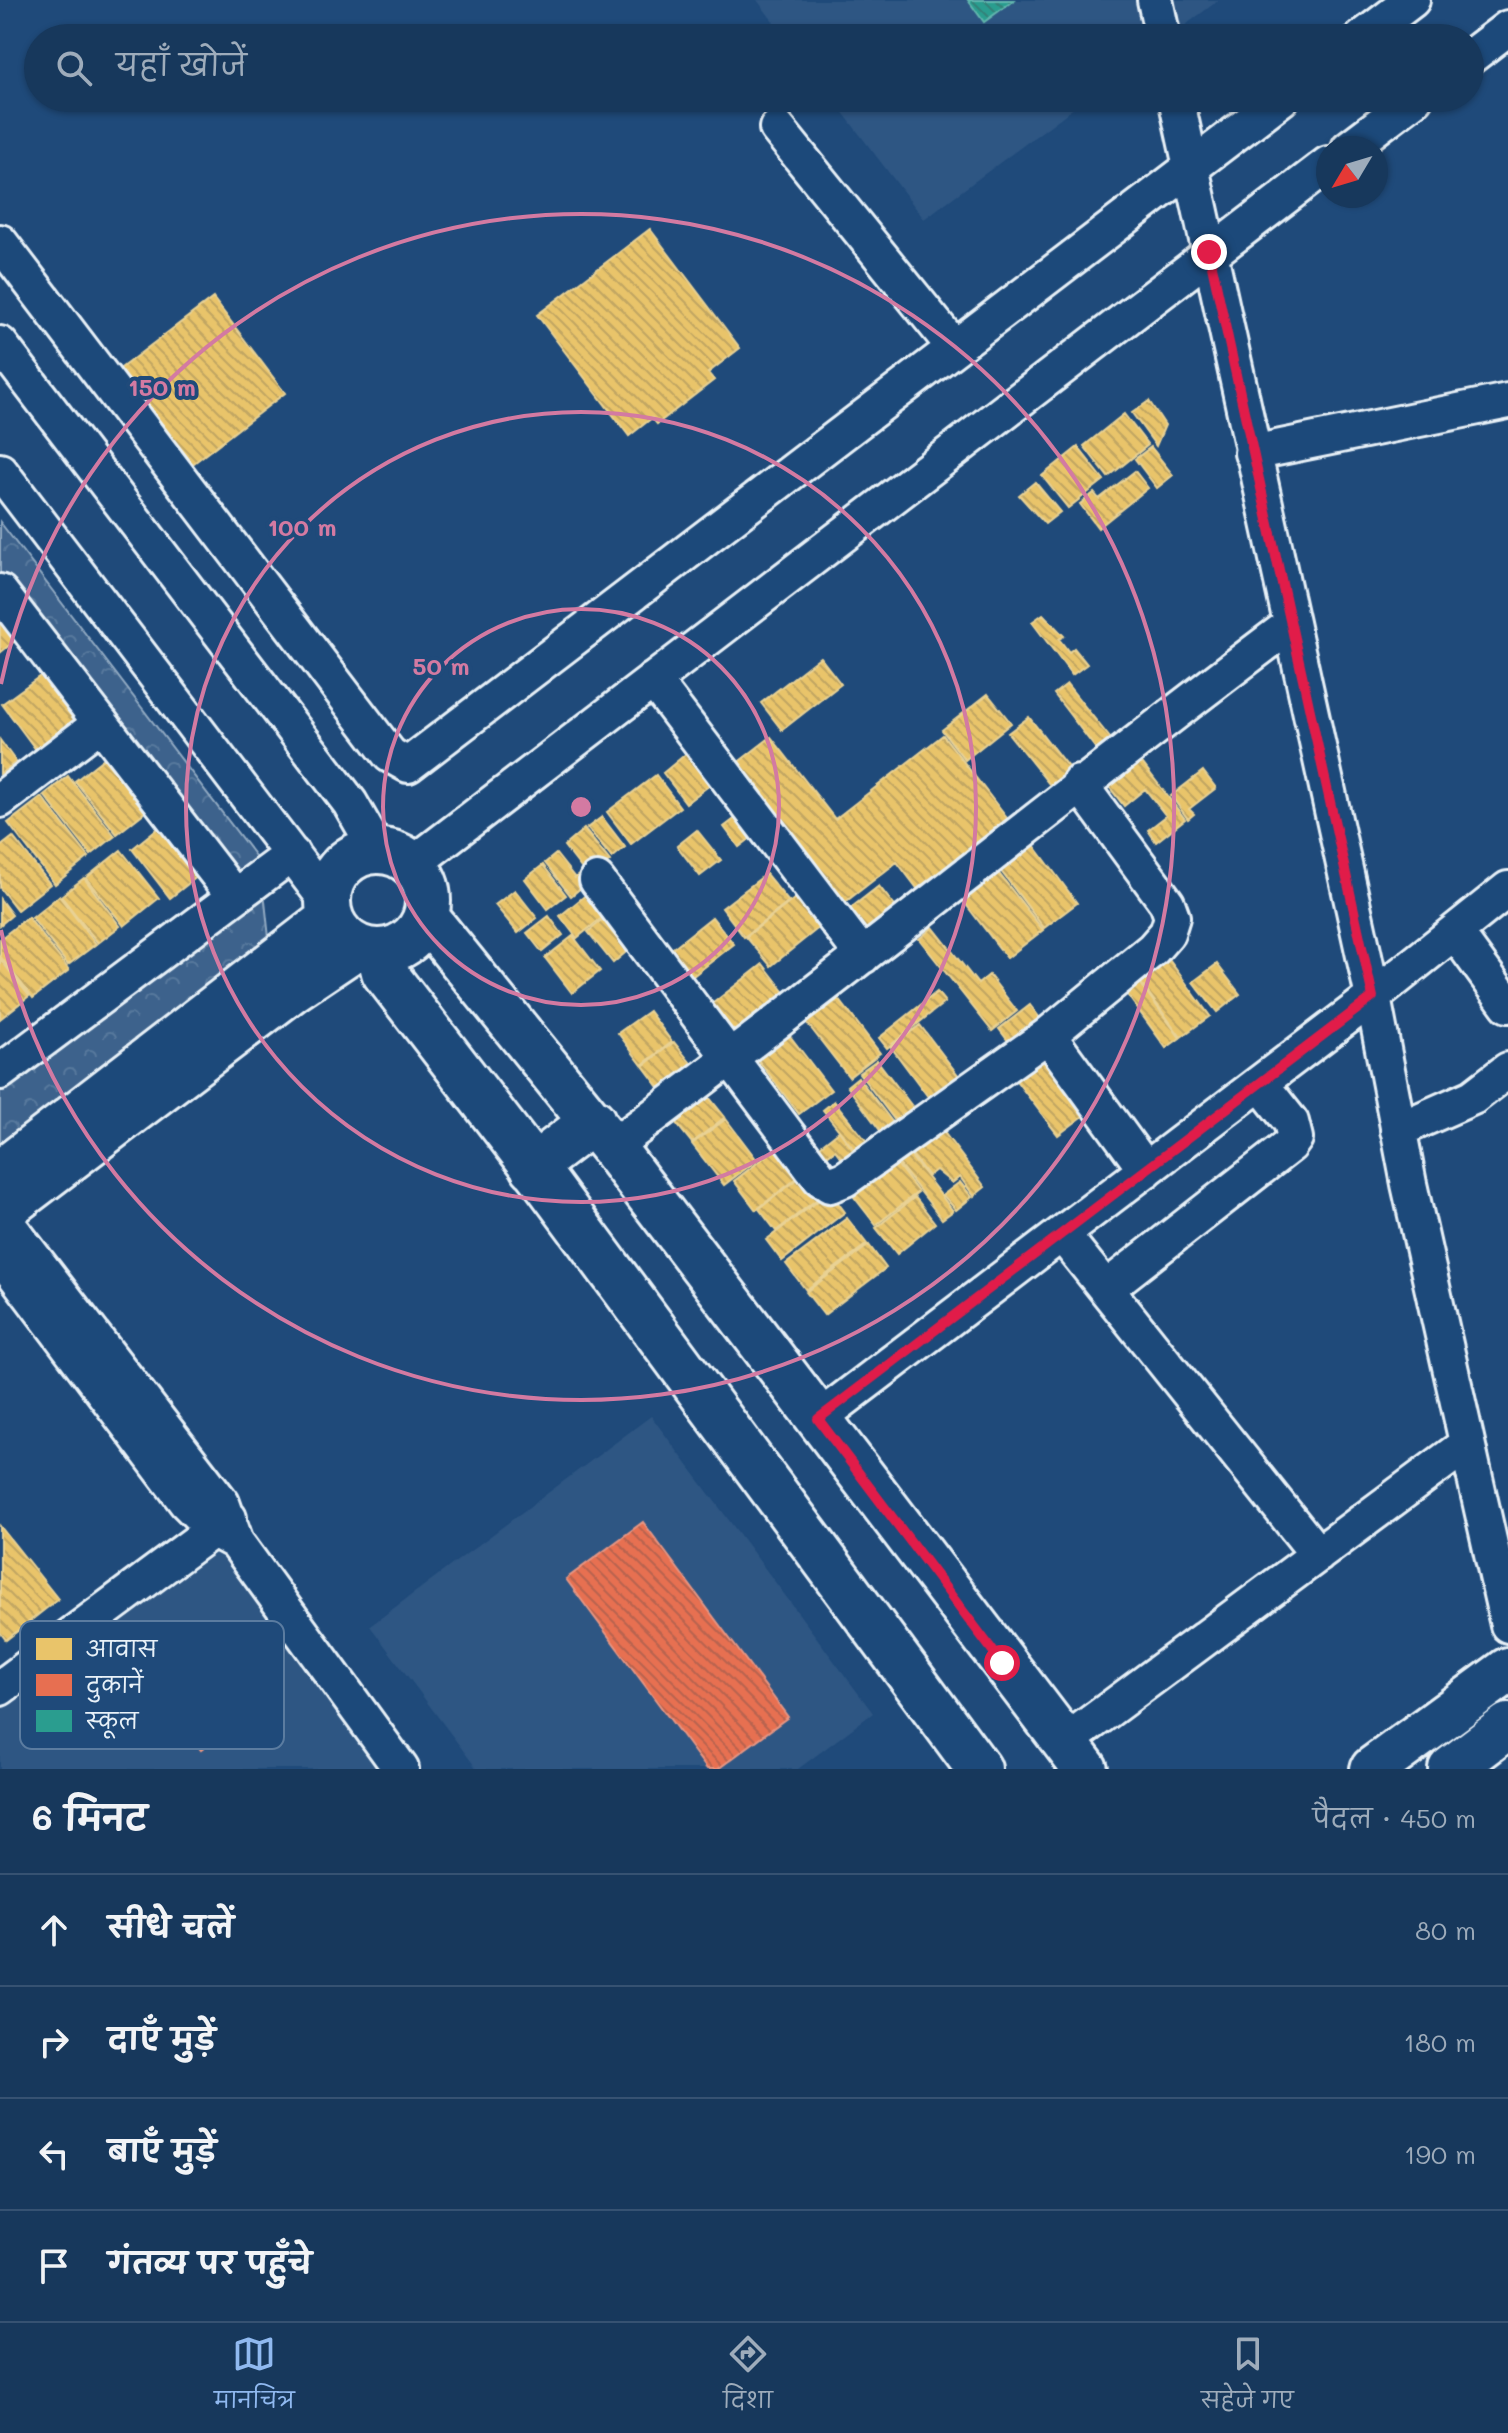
<!DOCTYPE html>
<html lang="hi">
<head>
<meta charset="utf-8">
<style>
	:root { --surface:#17385c; --page:#244365; --text:#f1f3f6; --muted:#9eacbb; --line:#365272; --accent:#90b9f0 }
	body { margin:0; font-family:Mali,"Playpen Sans Deva",sans-serif; background:var(--page); color:var(--text) }
	.compass { position:absolute; left:1316px; top:136px; width:72px; height:72px; border-radius:50%; background:var(--surface); box-shadow:0 2px 6px #0004; rotate:232deg }
	.stop { position:absolute; width:24px; height:24px; margin:-18px; border:6px solid #e11d48; border-radius:50%; background:#fff }
	.stop.end { background:#e11d48; border-color:#fff; box-shadow:0 2px 8px #0008 }
	.list { margin:0; padding:0; list-style:none }
	h2 { display:flex; justify-content:space-between; align-items:center; height:104px; margin:0; padding:0 32px; font-size:34px }
	h2 small { font-size:26px; font-weight:400; color:var(--muted) }
	.list li { display:grid; grid-template-columns:52px 1fr auto; gap:24px; align-items:center; box-sizing:border-box; height:112px; padding:0 32px; border-top:2px solid var(--line) }
	.list b { display:block; font-size:30px; white-space:nowrap }
	.list em { font-size:26px; font-style:normal; color:var(--muted) }
	.icon { flex:none; width:44px; height:44px; fill:none; stroke:currentColor; stroke-width:2; stroke-linecap:round; stroke-linejoin:round }
	.map { position:relative; flex:none; width:1508px; height:1769px; overflow:hidden }
	.search { position:absolute; background:var(--surface); box-shadow:0 2px 6px #0004; left:24px; right:24px; top:24px; height:88px; display:flex; align-items:center; gap:20px; box-sizing:border-box; padding:0 28px; border-radius:44px; color:var(--muted); font-size:30px }
	.sheet { height:552px; background:var(--surface) }
	nav { display:flex; justify-content:space-around; align-items:center; box-sizing:border-box; height:112px; border-top:2px solid var(--line); background:var(--surface); font-size:22px; color:var(--muted) }
	nav a { display:grid; justify-items:center; gap:4px }
	nav .on { color:var(--accent) }
	.map>svg:first-child { display:block }
	.built { fill:#2e5683 }
	.park { fill:url(#park-crowns); stroke:#92aac2; stroke-width:2 }
	.homes { fill:url(#homes-back-hatch); stroke:#e9d295; stroke-width:2 }
	.shops { fill:url(#shops-back-hatch); stroke:#e79683; stroke-width:2 }
	.schools { fill:url(#schools-back-hatch); stroke:#63b6ae; stroke-width:2 }
	.lines { fill:none; stroke-linecap:round; stroke-linejoin:round }
	.minor-casing { stroke:#e8f1f8; stroke-width:40 }
	.major-casing { stroke:#e8f1f8; stroke-width:50 }
	.minor { stroke:#1f4a7a; stroke-width:34 }
	.major { stroke:#1f4a7a; stroke-width:44 }
	.route { stroke:#e11d48; stroke-width:10 }
	.ring { fill:none; stroke:#d37aa2; stroke-width:4 }
	.key { fill:#1f4a7a; stroke:#5b7ca0; stroke-width:2 }
	.key-label { font-size:22px; fill:#e8f1f8 }
	.centre { fill:#d37aa2; stroke:#1f4a7a; stroke-width:4 }
	.ring-label { font-size:24px; text-anchor:middle; font-weight:bold; fill:#d37aa2; stroke:#1f4a7a; stroke-width:8; stroke-linejoin:round; paint-order:stroke }
</style>
</head>
<body>
<div class="map">
<svg width="1508" height="1769" viewBox="0 0 1508 1769">
	<defs>
		<pattern id="park-crowns" width="20" height="18" patternUnits="userSpaceOnUse" patternTransform="scale(2)"><rect width="20" height="18" fill="#3c628c"/><path d="M2 6a3 3 0 1 1 6 0M12 15a3 3 0 1 1 6 0" fill="none" stroke="#58799d"/></pattern>
		<pattern id="homes-back-hatch" width="6" height="6" patternUnits="userSpaceOnUse" patternTransform="scale(2)"><rect width="6" height="6" fill="#e9c46a"/><path d="M-1 5l2 2M0 0l6 6M5-1l2 2" fill="none" stroke="#c0a562"/></pattern>
		<pattern id="shops-back-hatch" width="6" height="6" patternUnits="userSpaceOnUse" patternTransform="scale(2)"><rect width="6" height="6" fill="#e76f51"/><path d="M-1 5l2 2M0 0l6 6M5-1l2 2" fill="none" stroke="#b7634f"/></pattern>
		<pattern id="schools-back-hatch" width="6" height="6" patternUnits="userSpaceOnUse" patternTransform="scale(2)"><rect width="6" height="6" fill="#2a9d8f"/><path d="M-1 5l2 2M0 0l6 6M5-1l2 2" fill="none" stroke="#347f77"/></pattern>
	</defs>
	<rect width="100%" height="100%" fill="#1f4a7a"/>
	<filter id="ink" filterUnits="userSpaceOnUse"><feTurbulence type="fractalNoise" baseFrequency=".0125" numOctaves="2"/><feDisplacementMap in="SourceGraphic" scale="16" xChannelSelector="R" yChannelSelector="G"/><feConvolveMatrix kernelMatrix="1 2 1 2 8 2 1 2 1" color-interpolation-filters="sRGB"/></filter>
	<g filter="url(#ink)">
		<!-- built -->
		<path class="built" d="M757,0H1219L1168,38H786Z
			M832,98H1087L924,219Z
			M651,1416L873,1713L798,1769H477L370,1626Z
			M214,1545L382,1769H0V1705Z"/>
		<!-- park -->
		<path class="park" d="M0,522L265,869L264,892L269,938L0,1143V1080L243,892L0,574Z"/>
		<!-- homes -->
		<path class="homes" d="M650,229L740,348L708,373L714,380L657,424L652,418L629,436L537,315Z
			M213,298L285,393L173,479L100,384Z
			M1149,401L1165,425L1156,446L1132,413Z
			M1124,414L1148,445L1108,477L1084,446Z
			M1078,447L1104,480L1068,508L1042,476Z
			M1151,447L1173,475L1157,488L1135,459Z
			M1135,471L1148,488L1098,528L1080,504L1094,493L1099,499Z
			M1035,482L1060,512L1045,524L1019,495Z
			M0,607L22,635L0,653Z
			M1043,614L1064,636L1059,639L1069,652L1074,648L1087,664L1072,675L1032,622Z
			M820,657L841,684L782,730L761,703Z
			M43,674L78,721L37,751L2,704Z
			M1067,684L1114,743L1100,754L1054,694Z
			M988,694L1011,723L965,760L942,730Z
			M1029,717L1074,775L1054,790L1008,733Z
			M943,735L1013,826L923,896L897,862L844,903L736,764L771,737L835,819Z
			M0,740L16,762L0,774Z
			M687,753L711,784L686,803L663,773Z
			M108,755L150,808L117,834L75,781Z
			M1140,760L1185,819L1156,842L1148,830L1166,816L1145,789L1124,806L1107,784Z
			M1203,771L1216,788L1189,809L1194,814L1188,819L1171,796Z
			M656,775L680,807L631,844L607,812Z
			M68,776L115,836L91,855L44,795Z
			M42,797L89,857L55,884L8,823Z
			M745,811L760,831L739,847L724,827Z
			M602,817L625,847L612,858L587,828Z
			M164,823L203,872L170,898L132,849Z
			M584,829L610,861L589,878L564,846Z
			M697,830L721,860L700,876L677,846Z
			M13,837L50,884L17,910L0,888V847Z
			M1034,845L1077,903L1044,928L1000,870Z
			M121,850L159,898L124,926L86,878Z
			M556,854L575,878L582,872L589,881L571,896L545,863Z
			M543,865L566,895L548,909L525,879Z
			M997,871L1043,930L1007,958L961,898Z
			M766,874L789,902L744,937L722,908Z
			M84,878L120,926L98,943L61,896Z
			M879,886L901,914L865,941L843,914Z
			M515,890L537,918L518,933L495,905Z
			M592,890L609,912L577,938L560,916Z
			M59,896L96,944L68,965L32,918Z
			M798,896L822,925L771,966L746,937Z
			M0,899L12,915L0,925Z
			M611,913L637,943L613,963L588,932Z
			M549,916L563,935L542,952L527,933Z
			M28,917L69,970L33,998L0,956V939Z
			M712,917L734,944L689,979L668,952Z
			M933,927L978,984L989,975L1017,1011L992,1031L919,939Z
			M573,936L600,971L572,993L545,958Z
			M1167,957L1210,1016L1181,1037L1138,979Z
			M0,959L29,996L0,1019Z
			M763,964L787,995L737,1035L712,1004Z
			M1217,964L1240,994L1217,1012L1193,982Z
			M1137,979L1180,1038L1166,1048L1123,989Z
			M937,992L945,1002L887,1048L879,1038Z
			M839,999L880,1053L849,1077L807,1023Z
			M1030,1005L1049,1030L1018,1054L999,1029Z
			M649,1011L672,1042L642,1065L618,1033Z
			M920,1025L962,1080L932,1102L891,1047Z
			M787,1032L831,1090L799,1114L755,1056Z
			M674,1042L694,1067L662,1091L643,1066Z
			M1046,1053L1090,1111L1058,1135L1014,1078Z
			M877,1060L921,1118L903,1131L859,1073Z
			M858,1077L900,1132L888,1141L847,1086Z
			M704,1091L725,1117L692,1143L671,1117Z
			M834,1101L873,1149L861,1158L823,1110Z
			M726,1119L757,1160L724,1185L692,1144Z
			M940,1127L985,1187L974,1196L960,1177L952,1183L936,1170L928,1176L909,1151Z
			M839,1131L860,1159L841,1174L834,1164L842,1159L835,1150L827,1156L820,1146Z
			M788,1139L810,1168L756,1210L734,1181Z
			M906,1150L953,1211L942,1219L895,1159Z
			M896,1163L918,1192L876,1225L854,1197Z
			M808,1171L825,1193L776,1231L759,1209Z
			M960,1182L972,1197L956,1210L943,1195Z
			M830,1192L845,1212L782,1261L766,1240Z
			M915,1197L935,1223L897,1254L876,1228Z
			M847,1218L867,1244L806,1290L786,1264Z
			M869,1245L886,1268L824,1315L806,1292Z
			M0,1526L58,1599L6,1640L0,1632Z"/>
		<!-- shops -->
		<path class="shops" d="M643,1522L788,1717L718,1769H707L566,1579Z
			M183,1624L251,1712L201,1750L134,1661Z"/>
		<!-- schools -->
		<path class="schools" d="M968,0H1014L984,22Z"/>
		<g class="lines">
			<!-- minor casing -->
			<g class="minor-casing">
				<path id="minor" d="M1155,0L1163,38
					M1362,38L1412,0
					M1470,57L1508,28
					M1176,98L1373,997L1409,1184L1508,1625
					M777,128L954,347
					M1349,148L1415,98
					M0,242L390,755L408,765L1282,98
					M0,344L350,803L377,850
					M1252,453L1508,401
					M0,471L327,901
					M0,592L234,896
					M653,680L863,956
					M0,800L101,723
					M413,864L1328,164
					M597,880L820,1178L830,1185L845,1179L1048,1035L1153,949L1167,933L1172,917L1167,903L1079,783
					M1455,932L1508,1005
					M1048,1035L1146,1170
					M0,1072L292,854
					M1398,1130L1473,1097L1508,1070
					M612,1147C841,977 1061,797 1289,626
					M0,1214L222,1503L236,1542L401,1769
					M1062,1234L1318,1555
					M0,1255L186,1502L214,1530L236,1542
					M1108,1287L1290,1145L1295,1138L1291,1122L1260,1083
					M818,1419L1373,997L1508,889
					M0,1688L229,1518
					M1064,1743L1467,1444"/>
			</g>
			<!-- major casing -->
			<g class="major-casing">
				<path id="major" d="M328 901a50 50 0 1 1 100 0a50 50 0 1 1-100 0Z
					M426,917L612,1147L1085,1769
					M379,952L384,972L541,1176L979,1769
					M533,1167L593,1121
					M0,1173L331,918
					M0,1212L292,990L356,947
					M1373,1769L1508,1670
					M1451,1769L1508,1726"/>
			</g>
			<!-- minor -->
			<use href="#minor" class="minor"/>
			<!-- major -->
			<use href="#major" class="major"/>
		</g>
	</g>
	<g class="lines" filter="url(#ink)">
		<!-- route -->
		<path class="route" d="M1002,1663L818,1419L1373,997L1209,252"/>
	</g>
	<!-- distance rings -->
	<g class="ring">
		<circle cx="581" cy="807" r="198"/>
		<circle cx="581" cy="807" r="395"/>
		<path d="M1 684A593 593 0 1 1 1 930"/>
	</g>
	<!-- legend -->
	<rect x="20" y="1621" width="264" height="128" rx="12" class="key"/>
	<rect x="36" y="1638" width="36" height="22" fill="#e9c46a"/>
	<rect x="36" y="1674" width="36" height="22" fill="#e76f51"/>
	<rect x="36" y="1710" width="36" height="22" fill="#2a9d8f"/>
	<g class="key-label">
		<text x="86" y="1657">आवास</text>
		<text x="86" y="1693">दुकानें</text>
		<text x="86" y="1729">स्कूल</text>
	</g>
	<circle cx="581" cy="807" r="12" class="centre"/>
	<g class="ring-label">
		<text x="162" y="396">150 m</text>
		<text x="302" y="536">100 m</text>
		<text x="441" y="675">50 m</text>
	</g>
</svg>
<svg class="compass" viewBox="-18 -18 36 36"><path d="M0-13l5 13h-10z" fill="#e53935"/><path d="M0 13l5-13h-10z" fill="#9eacbb"/></svg>
<div class="stop" style="left:1002px;top:1663px"></div>
<div class="stop end" style="left:1209px;top:252px"></div>
<div class="search"><svg class="icon" aria-label="search" viewBox="0 0 24 24"><circle cx="10" cy="10" r="6"/><path d="M15 15l6 6"/></svg>यहाँ खोजें</div>
</div>
<section class="sheet">
<h2>6 मिनट<small>पैदल · 450 m</small></h2>
<ul class="list">
<li><svg class="icon" aria-label="ahead" viewBox="0 0 24 24"><path d="M12 20V5M6 11l6-6 6 6"/></svg><div><b>सीधे चलें</b></div><em>80 m</em></li>
<li><svg class="icon" aria-label="right" viewBox="0 0 24 24"><path d="M7 20v-9h11M14 6l5 5-5 5"/></svg><div><b>दाएँ मुड़ें</b></div><em>180 m</em></li>
<li><svg class="icon" aria-label="left" viewBox="0 0 24 24"><path d="M17 20v-9H6M10 6l-5 5 5 5"/></svg><div><b>बाएँ मुड़ें</b></div><em>190 m</em></li>
<li><svg class="icon" aria-label="arrive" viewBox="0 0 24 24"><path d="M6 21V4h12l-3 4 3 4H6"/></svg><div><b>गंतव्य पर पहुँचे</b></div></li>
</ul>
</section>
<nav>
<a class="on"><svg class="icon" aria-label="map" viewBox="0 0 24 24"><path d="M3 6l6-2 6 2 6-2v14l-6 2-6-2-6 2zM9 4v14M15 6v14"/></svg>मानचित्र</a>
<a><svg class="icon" aria-label="directions" viewBox="0 0 24 24"><path d="M12 3l9 9-9 9-9-9zM9 14v-3h6M13 9l2 2-2 2"/></svg>दिशा</a>
<a><svg class="icon" aria-label="saved" viewBox="0 0 24 24"><path d="M7 4h10v16l-5-4-5 4z"/></svg>सहेजे गए</a>
</nav>
</body>
</html>
